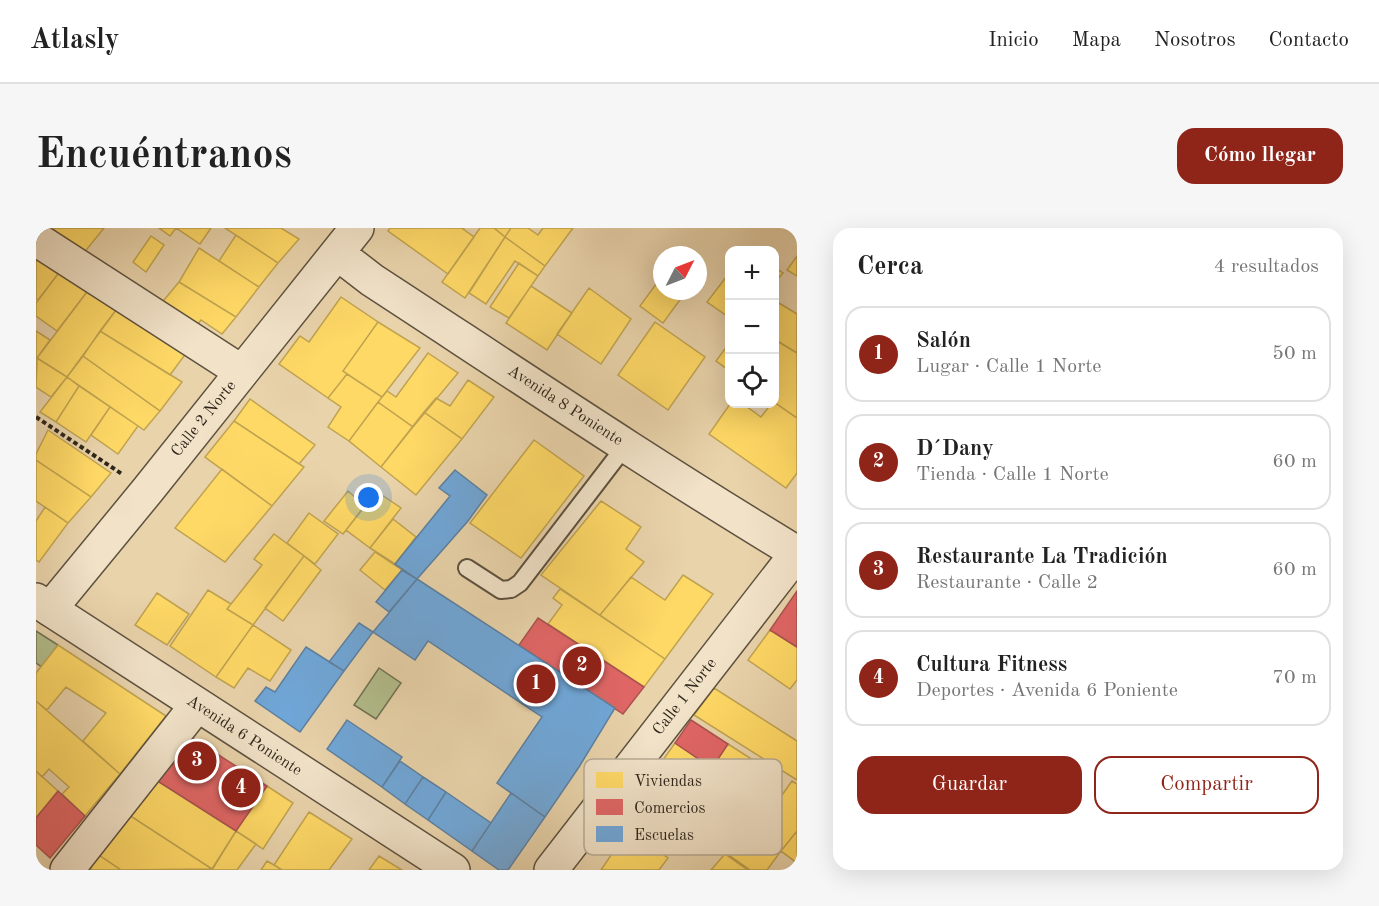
<!DOCTYPE html>
<html lang="es">
<head>
<meta charset="utf-8">
<style>
	:root { --surface:#fff; --page:#f6f6f6; --text:#222; --muted:#767676; --line:#e0e0e0; --accent:#8f2418 }
	body { margin:0; font-family:"Old Standard TT",serif; background:var(--page); color:var(--text) }
	.controls { position:absolute; right:18px; top:18px; display:grid; overflow:hidden; border-radius:12px; box-shadow:0 6px 24px #0002 }
	.controls button { width:54px; height:54px; display:grid; place-items:center; padding:0; border:0; border-bottom:2px solid var(--line); background:var(--surface); color:var(--text); font:30px sans-serif }
	.compass { position:absolute; left:617px; top:18px; width:54px; height:54px; border-radius:50%; background:var(--surface); box-shadow:0 6px 24px #0002; rotate:48deg }
	.you { position:absolute; left:333px; top:270px; width:21px; height:21px; margin:-15px; border:4px solid #fff; border-radius:50%; background:#1a73e8; box-shadow:0 0 0 9px #1a73e833 }
	.badge { display:grid; place-items:center; width:39px; height:39px; border-radius:50%; background:var(--accent); color:#fff; font-size:20px; font-weight:700 }
	.pin { position:absolute; translate:-50% -50%; border:3px solid #fff; box-shadow:0 2px 6px #0006 }
	.list { margin:0; padding:0; list-style:none }
	h2 { display:flex; justify-content:space-between; align-items:center; height:78px; margin:0; padding:0 24px; font-size:26px }
	h2 small { font-size:20px; font-weight:400; color:var(--muted) }
	.list li { display:grid; grid-template-columns:39px 1fr auto; gap:18px; align-items:center; box-sizing:border-box; height:96px; margin:0 12px 12px; padding:0 12px; border:2px solid var(--line); border-radius:18px }
	.list b { display:block; font-size:22px; white-space:nowrap }
	.list p { margin:0; font-size:20px; white-space:nowrap; color:var(--muted) }
	.list em { font-size:20px; font-style:normal; color:var(--muted) }
	.actions { display:flex; gap:12px; padding:18px 24px }
	.actions a { flex:1; padding:14px 0; border:2px solid var(--accent); border-radius:18px; text-align:center; font-size:21px; color:var(--accent) }
	.actions .main { background:var(--accent); color:#fff }
	.icon { flex:none; width:33px; height:33px; fill:none; stroke:currentColor; stroke-width:2; stroke-linecap:round; stroke-linejoin:round }
	.map { position:relative; flex:none; width:761px; height:642px; overflow:hidden; border-radius:18px }
	header { display:flex; align-items:center; gap:36px; box-sizing:border-box; height:84px; padding:0 30px; background:var(--surface); border-bottom:2px solid var(--line) }
	header strong { font-size:28px }
	nav { display:flex; gap:33px; margin-inline-start:auto; font-size:21px }
	.intro { display:flex; align-items:center; justify-content:space-between; box-sizing:border-box; height:144px; padding:0 36px }
	h1 { margin:0; font-size:42px }
	.button { padding:15px 27px; border-radius:18px; background:var(--accent); color:#fff; font-size:21px; font-weight:700 }
	main { display:flex; gap:36px; padding:0 36px }
	aside { flex:1; background:var(--surface); border-radius:18px; box-shadow:0 6px 24px #0002 }
	.map>svg:first-child { display:block }
	.green { fill:#b3bd8c; stroke:#707254; stroke-width:1.5 }
	.homes { fill:#ffd966; stroke:#c0a350; stroke-width:1.5 }
	.shops { fill:#e06666; stroke:#ab5350; stroke-width:1.5 }
	.schools { fill:#6fa8dc; stroke:#5c81a2; stroke-width:1.5 }
	.lines { fill:none; stroke-linecap:round; stroke-linejoin:round }
	.service-casing { stroke:#5d513f; stroke-width:20 }
	.minor-casing { stroke:#5d513f; stroke-width:36 }
	.tertiary-casing { stroke:#5d513f; stroke-width:36 }
	.path { stroke:#2e261b; stroke-width:4; stroke-dasharray:4.5 3; stroke-linecap:butt }
	.service { stroke:#f1e2c8; stroke-width:16 }
	.minor { stroke:#f1e2c8; stroke-width:33 }
	.tertiary { stroke:#f1e2c8; stroke-width:33 }
	.labels { text-anchor:middle; dominant-baseline:central; stroke-width:6; stroke-linejoin:round; paint-order:stroke }
	.street-label { font-size:16px; fill:#2e261b; stroke:#f1e2c8 }
	.key { fill:#f1e2c8; stroke:#b6aa94; stroke-width:1.5 }
	.key-label { font-size:16px; fill:#2e261b }
</style>
</head>
<body>
<header>
<strong>Atlasly</strong>
<nav><a>Inicio</a><a>Mapa</a><a>Nosotros</a><a>Contacto</a></nav>
</header>
<div class="intro"><h1>Encuéntranos</h1><a class="button">Cómo llegar</a></div>
<main>
<div class="map">
<svg width="761" height="642" viewBox="0 0 761 642">
	<rect width="100%" height="100%" fill="#e9d3ab"/>
	<filter id="stains"><feTurbulence type="fractalNoise" baseFrequency=".00333" numOctaves="4"/><feColorMatrix values="0 0 0 0 .2 0 0 0 0 .09 0 0 0 0 .02 0 0 0 .5 -.17"/></filter>
	<radialGradient id="worn" r=".72"><stop offset=".6" stop-color="#630" stop-opacity="0"/><stop offset="1" stop-color="#630" stop-opacity=".3"/></radialGradient>
	<!-- green -->
	<path class="green" d="M0,403L22,417L6,439L0,435Z
		M343,440L365,455L340,491L318,477Z"/>
	<!-- homes -->
	<path class="homes" d="M19,0H68L47,26L15,5Z
		M123,0H140L134,8Z
		M140,0H175L164,16Z
		M189,0H245L263,11L242,35Z
		M354,0H428L427,1L438,9L412,46L352,3Z
		M444,0H458L469,9L429,70L406,54Z
		M458,0H475L469,9Z
		M475,0H492L502,7L507,0H537L509,38L469,9Z
		M200,7L242,35L223,59L183,33Z
		M115,8L128,17L110,44L97,34Z
		M469,9L509,38L502,48L479,33L450,76L433,65Z
		M163,20L223,59L200,89L143,54Z
		M761,28V48L751,42Z
		M0,29L28,38L2,72L0,71Z
		M483,35L502,48L473,90L454,79Z
		M28,38L57,56L21,103L0,88V75Z
		M738,39L747,45L738,55Z
		M694,44V90L671,74Z
		M626,48V63H637L646,69L627,95L604,78Z
		M143,54L200,89L186,106L165,92L159,100L123,78Z
		M57,56L86,74L31,149L1,130Z
		M495,58L536,85L511,122L470,95Z
		M553,60L595,91L565,136L521,106Z
		M305,69L342,94L307,143L311,146L292,170L243,136L264,108L273,114Z
		M738,72L761,86V125L738,111Z
		M86,74L154,120L134,147L64,103Z
		M342,94L384,120L346,169L307,143Z
		M619,94L669,129L632,182L582,147Z
		M0,103L14,112L1,130L0,129Z
		M64,103L146,154L124,183L47,128Z
		M738,111L761,125V190L738,174Z
		M694,114V143L680,133Z
		M392,125L422,145L377,199L342,174L351,163L360,169Z
		M47,128L124,183L108,202L31,149Z
		M1,130L31,149L15,169L0,159Z
		M311,146L346,169L313,213L292,199L305,179L292,170Z
		M31,149L43,158L20,194L4,184Z
		M432,152L458,169L426,211L388,184L400,170L414,178Z
		M43,158L74,179L50,214L20,194Z
		M214,171L279,217L263,236L198,193Z
		M342,174L377,199L345,239L313,213Z
		M738,174L761,190V245L750,260L673,206L694,176H707L725,189L735,176H738Z
		M74,179L102,198L82,226L55,207Z
		M388,184L426,211L380,267L345,239Z
		M198,193L268,239L236,278L169,229Z
		M12,202L75,245L55,269L0,232V226Z
		M498,212L548,248L485,330L434,295Z
		M0,232L55,269L32,295L0,273Z
		M186,241L236,278L189,334L139,300Z
		M312,263L329,278L307,306L288,293Z
		M340,263L365,280L334,320L310,302Z
		M565,273L605,299L590,321L608,334L564,387L505,347Z
		M9,279L32,295L3,334L0,332V293Z
		M273,285L302,306L279,336L251,315Z
		M357,291L380,309L359,336L334,320Z
		M238,306L268,328L217,397L191,381L226,337L218,331Z
		M339,324L366,342L349,362L324,342Z
		M268,328L285,342L247,393L229,380Z
		M647,347L677,366L629,431L564,387L595,349L629,372Z
		M524,361L629,431L608,459L512,396L526,377L517,370Z
		M172,362L195,376L191,381L217,397L180,449L134,418Z
		M121,365L153,386L131,417L99,397Z
		M217,397L255,422L234,453L212,440L198,460L180,449Z
		M734,402L761,419V452L754,461L712,432Z
		M22,417L130,488L84,546L47,513L70,485L30,459L11,482L0,473V445Z
		M678,460L761,513V552L658,487Z
		M0,473L84,546L49,588L26,566L33,559L13,541L6,549L0,543Z
		M639,515L676,540L723,569L705,595L620,542Z
		M692,516L728,539L723,545L745,559L734,575L676,540Z
		M0,543L22,563L0,590Z
		M120,552L200,603L176,641L93,587Z
		M756,553L761,556V603L745,623L719,605Z
		M231,558L257,575L227,621L200,603Z
		M680,580L745,623L731,642H714L662,605Z
		M273,584L316,611L293,642H246L238,637Z
		M93,587L176,641L85,642L63,627Z
		M592,602L632,630L623,642H565Z
		M200,603L220,616L201,642H176Z
		M761,603V635L745,623Z
		M689,626L712,642H675Z
		M63,627L85,642H57L54,640Z
		M343,628L366,642H333Z
		M231,633L238,637L246,642H225Z"/>
	<!-- shops -->
	<path class="shops" d="M761,363V419L734,402Z
		M502,390L608,459L587,486L483,417Z
		M655,492L692,516L676,540L639,515Z
		M153,508L231,558L200,603L120,552Z
		M22,563L49,588L14,630L0,617V590Z"/>
	<!-- schools -->
	<path class="schools" d="M419,242L451,267L432,293L381,351L359,336L414,268L403,260Z
		M366,342L381,351L353,384L340,374Z
		M381,351L579,480L543,539L509,589L461,555L506,489L392,413L379,432L337,404Z
		M323,395L337,404L308,443L293,434Z
		M270,419L308,443L264,504L219,473L230,459L239,464Z
		M311,492L366,529L346,559L291,521Z
		M364,533L387,549L369,576L346,559Z
		M387,549L410,564L392,592L369,576Z
		M410,564L455,595L436,623L392,592Z
		M475,565L509,589L472,642H463L436,623Z"/>
	<g class="lines">
		<!-- service casing -->
		<g class="service-casing">
			<path id="service" d="M431,340L465,362L475,361L484,355L590,217"/>
		</g>
		<!-- minor casing -->
		<g class="minor-casing">
			<path id="minor" d="M0,11L206,144
				M301,25L336,52C477,144 617,238 761,325
				M14,381L111,263L321,0
				M31,642L161,477
				M515,642L761,325"/>
		</g>
		<!-- tertiary casing -->
		<g class="tertiary-casing">
			<path id="tertiary" d="M0,372L417,642"/>
		</g>
		<!-- path -->
		<path class="path" d="M0,189L86,246"/>
		<!-- service -->
		<use href="#service" class="service"/>
		<!-- minor -->
		<use href="#minor" class="minor"/>
		<!-- tertiary -->
		<use href="#tertiary" class="tertiary"/>
	</g>
	<g class="labels">
		<!-- street labels -->
		<g class="street-label">
			<text transform="translate(529 178) rotate(33)">Avenida 8 Poniente</text>
			<text transform="translate(168 191) rotate(-51)">Calle 2 Norte</text>
			<text transform="translate(649 469) rotate(-52)">Calle 1 Norte</text>
			<text transform="translate(208 508) rotate(33)">Avenida 6 Poniente</text>
		</g>
	</g>
	<!-- legend -->
	<rect x="548" y="531" width="198" height="96" rx="9" class="key"/>
	<rect x="560" y="544" width="27" height="16" fill="#ffd966"/>
	<rect x="560" y="571" width="27" height="16" fill="#e06666"/>
	<rect x="560" y="598" width="27" height="16" fill="#6fa8dc"/>
	<g class="key-label">
		<text x="598" y="558">Viviendas</text>
		<text x="598" y="585">Comercios</text>
		<text x="598" y="612">Escuelas</text>
	</g>
	<rect width="100%" height="100%" filter="url(#stains)"/>
	<rect width="100%" height="100%" fill="url(#worn)"/>
</svg>
<div class="controls">
<button>+</button>
<button>−</button>
<button><svg class="icon" aria-label="locate" viewBox="0 0 24 24"><circle cx="12" cy="12" r="6"/><path d="M12 2v4M12 18v4M2 12h4M18 12h4"/></svg></button>
</div>
<svg class="compass" viewBox="-18 -18 36 36"><path d="M0-13l5 13h-10z" fill="#e53935"/><path d="M0 13l5-13h-10z" fill="#767676"/></svg>
<div class="you"></div>
<div class="pin badge" style="left:500px;top:456px">1</div>
<div class="pin badge" style="left:546px;top:438px">2</div>
<div class="pin badge" style="left:161px;top:533px">3</div>
<div class="pin badge" style="left:205px;top:560px">4</div>
</div>
<aside>
<h2>Cerca<small>4 resultados</small></h2>
<ul class="list">
<li><span class="badge">1</span><div><b>Salón</b><p>Lugar · Calle 1 Norte</p></div><em>50 m</em></li>
<li><span class="badge">2</span><div><b>D´Dany</b><p>Tienda · Calle 1 Norte</p></div><em>60 m</em></li>
<li><span class="badge">3</span><div><b>Restaurante La Tradición</b><p>Restaurante · Calle 2</p></div><em>60 m</em></li>
<li><span class="badge">4</span><div><b>Cultura Fitness</b><p>Deportes · Avenida 6 Poniente</p></div><em>70 m</em></li>
</ul>
<div class="actions"><a class="main">Guardar</a><a>Compartir</a></div>
</aside>
</main>
</body>
</html>
